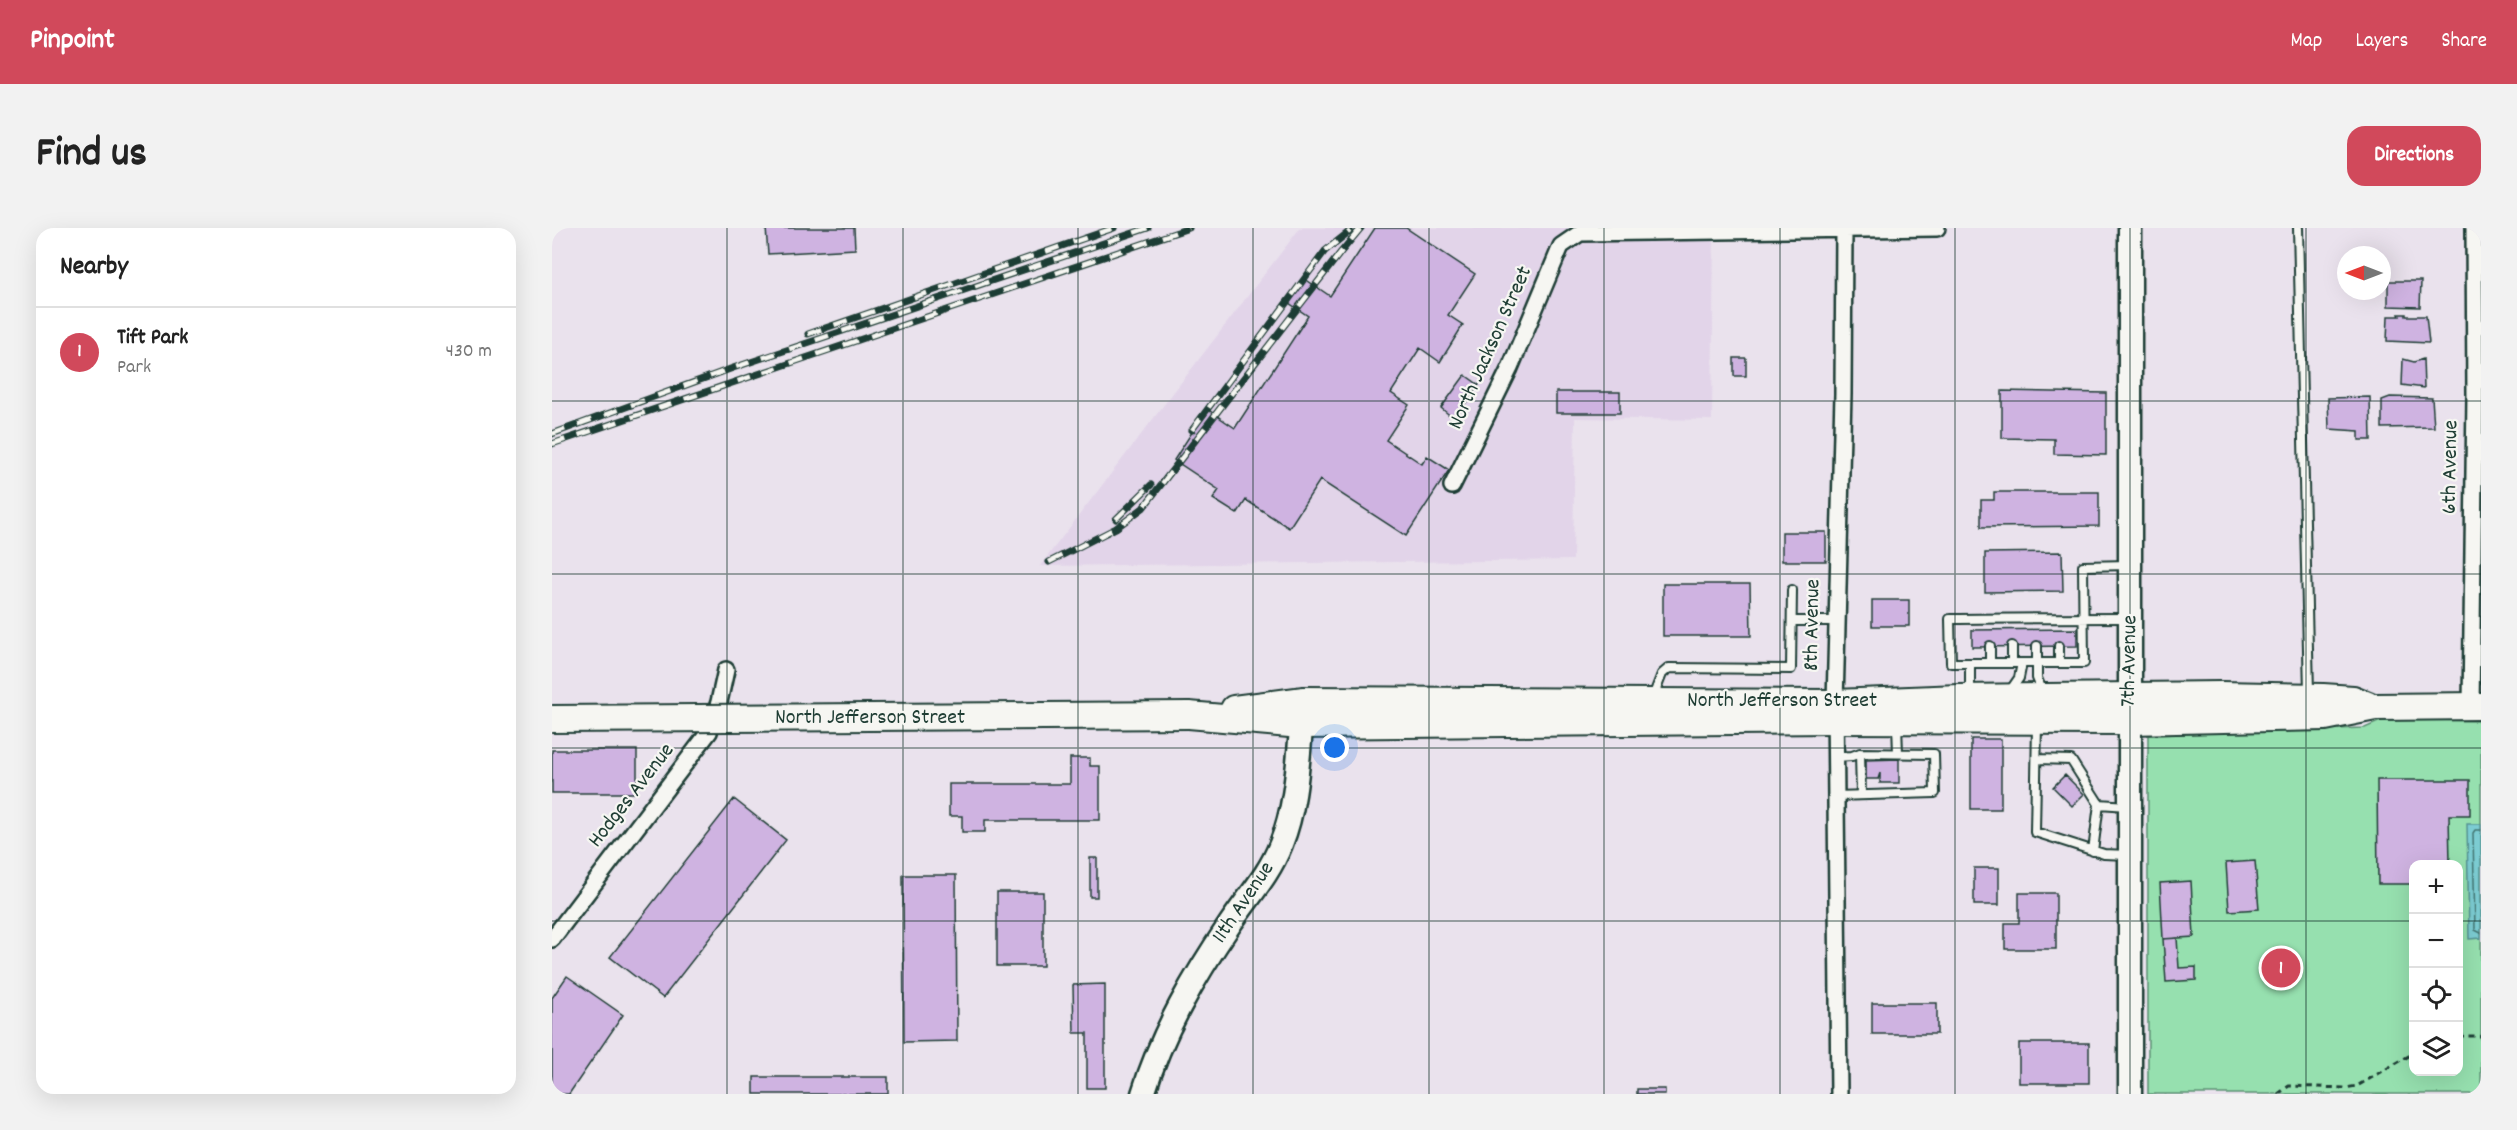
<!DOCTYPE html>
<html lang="en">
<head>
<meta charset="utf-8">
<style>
	:root { --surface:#fff; --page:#f2f2f2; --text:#222; --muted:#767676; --line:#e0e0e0; --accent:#d1495b }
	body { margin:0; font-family:Dekko,sans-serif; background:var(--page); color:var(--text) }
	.controls { position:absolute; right:18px; bottom:18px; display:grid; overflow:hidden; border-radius:12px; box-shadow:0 6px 24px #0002 }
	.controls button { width:54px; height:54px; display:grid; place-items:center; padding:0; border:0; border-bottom:2px solid var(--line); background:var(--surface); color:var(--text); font:30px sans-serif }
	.compass { position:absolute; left:1785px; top:18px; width:54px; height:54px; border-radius:50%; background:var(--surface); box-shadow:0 6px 24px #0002; rotate:270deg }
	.you { position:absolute; left:783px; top:520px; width:21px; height:21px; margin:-15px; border:4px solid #fff; border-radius:50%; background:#1a73e8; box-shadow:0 0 0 9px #1a73e833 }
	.badge { display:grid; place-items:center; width:39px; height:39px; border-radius:50%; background:var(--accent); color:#fff; font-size:20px; font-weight:700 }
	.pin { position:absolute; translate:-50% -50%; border:3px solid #fff; box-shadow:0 2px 6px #0006 }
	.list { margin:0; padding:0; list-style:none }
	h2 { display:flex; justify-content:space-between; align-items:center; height:78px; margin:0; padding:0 24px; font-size:26px }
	h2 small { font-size:20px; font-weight:400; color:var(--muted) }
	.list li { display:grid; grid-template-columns:39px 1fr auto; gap:18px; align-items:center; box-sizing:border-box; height:90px; padding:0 24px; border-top:2px solid var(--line) }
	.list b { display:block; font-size:22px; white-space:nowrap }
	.list p { margin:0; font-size:20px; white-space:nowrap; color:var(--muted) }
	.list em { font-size:20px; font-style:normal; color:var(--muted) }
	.icon { flex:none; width:33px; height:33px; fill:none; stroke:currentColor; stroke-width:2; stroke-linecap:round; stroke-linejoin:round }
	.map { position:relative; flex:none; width:1929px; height:866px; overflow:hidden; border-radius:18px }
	header { display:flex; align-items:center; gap:36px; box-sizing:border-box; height:84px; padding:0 30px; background:var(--accent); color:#fff }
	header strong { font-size:28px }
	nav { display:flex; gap:33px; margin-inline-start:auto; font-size:21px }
	.intro { display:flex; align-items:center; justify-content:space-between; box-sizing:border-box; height:144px; padding:0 36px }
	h1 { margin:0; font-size:42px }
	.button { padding:15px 27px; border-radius:18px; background:var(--accent); color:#fff; font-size:21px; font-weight:700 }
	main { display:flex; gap:36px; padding:0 36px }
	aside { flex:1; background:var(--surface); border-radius:18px; box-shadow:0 6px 24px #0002 }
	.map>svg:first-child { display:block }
	.built { fill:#e2d4e9 }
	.green { fill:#96e0af; stroke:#5a8e72; stroke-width:1.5; fill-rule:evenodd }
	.water { fill:#7bccd2; stroke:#569393; stroke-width:1.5 }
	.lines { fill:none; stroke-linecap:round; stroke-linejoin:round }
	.shore { stroke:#447673; stroke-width:1.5 }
	.building { fill:#cfb3e1; stroke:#1f3d34; stroke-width:1.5 }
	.lane-casing { stroke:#1f3d34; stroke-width:12 }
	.street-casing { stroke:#1f3d34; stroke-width:20 }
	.secondary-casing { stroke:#1f3d34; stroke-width:27 }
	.primary-casing { stroke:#1f3d34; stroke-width:30 }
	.path { stroke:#1f3d34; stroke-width:3; stroke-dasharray:6 4.5; stroke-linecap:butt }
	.lane { stroke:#f6f6f2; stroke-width:8 }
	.street { stroke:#f6f6f2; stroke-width:15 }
	.secondary { stroke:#f6f6f2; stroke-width:22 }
	.primary { stroke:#f6f6f2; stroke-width:26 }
	.rail-casing { stroke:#1f3d34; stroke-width:7 }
	.rail { stroke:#f6f6f2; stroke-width:4.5; stroke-dasharray:14; stroke-linecap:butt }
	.primary-bridge-casing { stroke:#1f3d34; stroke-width:30; stroke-linecap:butt }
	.primary-bridge { stroke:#f6f6f2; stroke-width:26 }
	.grid { fill:none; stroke:#1f3d34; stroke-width:1.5; stroke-opacity:0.55 }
	.labels { text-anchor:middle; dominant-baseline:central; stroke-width:4.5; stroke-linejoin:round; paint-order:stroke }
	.street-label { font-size:22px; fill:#1f3d34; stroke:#f6f6f2 }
</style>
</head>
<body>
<header>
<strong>Pinpoint</strong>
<nav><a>Map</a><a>Layers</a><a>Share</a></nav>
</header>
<div class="intro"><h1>Find us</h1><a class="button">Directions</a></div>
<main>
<aside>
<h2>Nearby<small></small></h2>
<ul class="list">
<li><span class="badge">1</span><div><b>Tift Park</b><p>Park</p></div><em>430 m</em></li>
</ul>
</aside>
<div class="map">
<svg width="1929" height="866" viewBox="0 0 1929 866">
	<rect width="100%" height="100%" fill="#eae2ed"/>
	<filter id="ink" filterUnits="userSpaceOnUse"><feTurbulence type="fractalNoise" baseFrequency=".0167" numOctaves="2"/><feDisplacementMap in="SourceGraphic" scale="12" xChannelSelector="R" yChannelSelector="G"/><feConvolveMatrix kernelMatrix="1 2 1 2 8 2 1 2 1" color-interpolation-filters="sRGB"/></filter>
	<g filter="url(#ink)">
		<!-- built -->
		<path class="built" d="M748,0H1162L1160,192L1023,190L1021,332L488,338Z"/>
		<!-- green -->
		<path class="green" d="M1833,491L1929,493V866H1596V507L1813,500ZM1862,636H1906V844H1862Z"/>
		<!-- water -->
		<path class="water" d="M1915,596H1929V710L1917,711Z"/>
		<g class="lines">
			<!-- shore -->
			<path class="shore" d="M1929,602H1923L1921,605L1923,702L1929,705"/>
		</g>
		<!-- building -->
		<path class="building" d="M214,0H302L303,21L216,26Z
			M823,0H854L923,46L896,87L911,97L888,134L868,120L839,165L857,177L834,212L870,236L875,228L897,242L854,308L768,252L737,300L694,272L685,286L661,271L667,262L622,232L655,181L683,200L756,88L737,75L753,51L778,68Z
			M1836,53H1869L1868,79L1836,78Z
			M1847,86H1854V88H1874L1877,115L1835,113L1836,88H1848Z
			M1182,130H1194V148H1182Z
			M1851,131L1862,134L1871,131L1872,160L1850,157Z
			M913,147L927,157L902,191L889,180Z
			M1450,163L1554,165V227L1502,226V211L1450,210Z
			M1004,164H1068V185H1004Z
			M1818,169L1819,212H1807V203L1777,201L1776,170Z
			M1838,169L1880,170L1882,199L1830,200V172Z
			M1442,264H1547V298L1429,299V272H1442Z
			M1230,304H1274V333H1230Z
			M1510,324L1511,363L1433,364V325Z
			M1111,356H1198L1199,408H1111Z
			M1320,372H1357V398H1320Z
			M1525,401V418L1420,419V402Z
			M1419,511H1449V581H1419Z
			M0,522H85V565H0Z
			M518,530H538V538H548V592H433V604H410V588H397V556H518Z
			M1347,531V555H1328V545L1326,551H1314V532Z
			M1513,547L1532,566L1520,578L1501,559Z
			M1825,552H1918V587H1897L1898,636H1862V656H1826Z
			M182,571L234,612L111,770L58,729Z
			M538,630H545V669H538Z
			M1703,633L1707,681L1677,683L1674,635Z
			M1422,640H1447V677H1422Z
			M351,647H404L405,813L352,814Z
			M1639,653L1642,709L1611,711L1608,655Z
			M445,664H491V738H445Z
			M1467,665H1504V721H1453V695H1467Z
			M1625,710L1627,740L1644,739V752L1614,754L1611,711Z
			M15,748L71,787L17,866H0V770Z
			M553,756V860H535V805H522L521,757Z
			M1320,775H1385V806H1320Z
			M1467,815H1537V855H1467Z
			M202,849H336V866H202Z
			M1085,861H1113V866H1085Z"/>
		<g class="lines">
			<!-- lane casing -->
			<g class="lane-casing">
				<path id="lane" d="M1746,0L1757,464
					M1577,390C1517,390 1458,390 1398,391L1399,435H1532L1531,338L1577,337
					M1240,393H1284
					M1438,418V435
					M1460,418V435
					M1485,418V450L1489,460L1492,462
					M1507,418V435
					M1458,463L1467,450L1470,435
					M1418,465V435
					M1101,469L1110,446L1117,440L1239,441L1240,362
					M1345,497L1346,525
					M1485,497L1483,604L1552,626L1576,627
					M1308,525L1309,567
					M1283,529L1300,528L1308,525L1382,526L1383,565L1283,568
					M1485,531L1519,532L1547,576L1576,578
					M1541,623L1547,576"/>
			</g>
			<!-- street casing -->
			<g class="street-casing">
				<path id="street" d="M900,258L958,140L1009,18L1028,5L1385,0
					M1919,478L1923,167L1922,0
					M0,711L157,504L167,474L174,442
					M1287,866L1283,475L1291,166L1292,2"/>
			</g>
			<!-- secondary casing -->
			<g class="secondary-casing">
				<path id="secondary" d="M1578,0V866
					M591,866C610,804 642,749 678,696C696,669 717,647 729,616C746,574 746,525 751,481"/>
			</g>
			<!-- primary casing -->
			<g class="primary-casing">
				<path id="primary" d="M682,481L752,472L1283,475L1407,470L1669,467L1771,469L1801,471L1816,477
					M637,487L749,497L1283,492L1577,493L1773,489L1823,479L1929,478"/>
			</g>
			<!-- path -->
			<path class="path" d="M1906,808H1929
				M1726,866L1737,858L1793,860L1805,858L1862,825"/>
			<!-- lane -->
			<use href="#lane" class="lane"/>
			<!-- street -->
			<use href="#street" class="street"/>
			<!-- secondary -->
			<use href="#secondary" class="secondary"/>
			<!-- primary -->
			<use href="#primary" class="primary"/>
			<!-- rail casing -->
			<g class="rail-casing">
				<path id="rail" d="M256,106L562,0
					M640,202L773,23L798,3
					M0,206L181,140L596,0
					M0,216L637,0
					M564,291L599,257
					M497,334L564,300L591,280L789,24L809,0"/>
			</g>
			<!-- rail -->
			<use href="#rail" class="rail"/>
			<!-- primary-bridge casing -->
			<g class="primary-bridge-casing">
				<path id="primary-bridge" d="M0,491L637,487"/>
			</g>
			<!-- primary-bridge -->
			<use href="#primary-bridge" class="primary-bridge"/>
		</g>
	</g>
	<!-- grid -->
	<path class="grid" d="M175,0V866M351,0V866M526,0V866M701,0V866M877,0V866M1052,0V866M1228,0V866M1403,0V866M1578,0V866M1754,0V866M0,173H1929M0,346H1929M0,520H1929M0,693H1862M1906,693H1929"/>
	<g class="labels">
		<!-- street labels -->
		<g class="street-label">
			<text transform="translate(939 120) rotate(-66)">North Jackson Street</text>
			<text transform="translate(1899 239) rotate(-89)">6th Avenue</text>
			<text transform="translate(1261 397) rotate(-89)">8th Avenue</text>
			<text transform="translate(1578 433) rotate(-89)">7th Avenue</text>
			<text x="1230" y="473">North Jefferson Street</text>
			<text x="318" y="490">North Jefferson Street</text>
			<text transform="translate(80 568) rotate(-52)">Hodges Avenue</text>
			<text transform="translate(692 675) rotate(-56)">11th Avenue</text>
		</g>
	</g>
</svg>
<div class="controls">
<button>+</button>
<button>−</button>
<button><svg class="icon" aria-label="locate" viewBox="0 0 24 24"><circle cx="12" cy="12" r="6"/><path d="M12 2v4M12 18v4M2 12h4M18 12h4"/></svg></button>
<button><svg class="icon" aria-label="layers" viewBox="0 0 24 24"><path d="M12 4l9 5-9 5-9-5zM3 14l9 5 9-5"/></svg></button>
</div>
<svg class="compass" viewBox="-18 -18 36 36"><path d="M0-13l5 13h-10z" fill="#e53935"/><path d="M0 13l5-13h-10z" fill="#767676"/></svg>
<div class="you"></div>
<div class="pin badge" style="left:1729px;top:740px">1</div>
</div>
</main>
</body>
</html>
